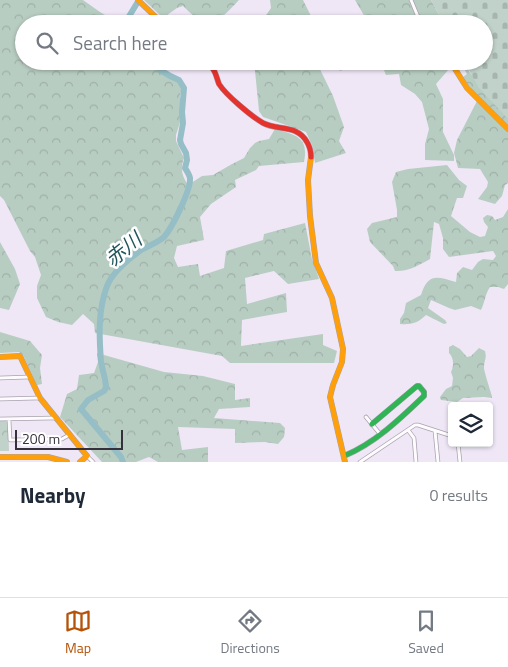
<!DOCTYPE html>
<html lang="en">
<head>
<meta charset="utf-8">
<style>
	:root { --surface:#fff; --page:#f2f2f3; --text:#1f2937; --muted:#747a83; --line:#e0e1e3; --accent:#b45309 }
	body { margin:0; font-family:"Titillium Web","Noto Sans JP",sans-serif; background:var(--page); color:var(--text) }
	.controls { position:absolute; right:15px; bottom:15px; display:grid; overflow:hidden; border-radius:5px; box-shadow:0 1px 4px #0004 }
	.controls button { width:45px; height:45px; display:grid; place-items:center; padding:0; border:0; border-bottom:1px solid var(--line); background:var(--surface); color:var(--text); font:25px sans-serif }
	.scale { position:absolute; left:15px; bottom:12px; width:108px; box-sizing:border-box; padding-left:5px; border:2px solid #362f3c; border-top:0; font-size:14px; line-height:18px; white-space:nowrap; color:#362f3c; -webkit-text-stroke:4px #fff; paint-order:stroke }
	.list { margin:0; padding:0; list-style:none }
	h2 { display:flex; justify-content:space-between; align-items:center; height:65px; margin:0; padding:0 20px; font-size:21px }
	h2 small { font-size:16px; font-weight:400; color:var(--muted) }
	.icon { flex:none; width:28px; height:28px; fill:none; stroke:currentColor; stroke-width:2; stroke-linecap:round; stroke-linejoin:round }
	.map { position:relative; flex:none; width:508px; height:462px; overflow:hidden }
	.search { position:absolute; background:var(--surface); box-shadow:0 1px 4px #0004; left:15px; right:15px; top:15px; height:55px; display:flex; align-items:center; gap:12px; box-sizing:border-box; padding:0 18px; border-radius:28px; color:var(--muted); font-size:19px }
	.sheet { height:135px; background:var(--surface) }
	nav { display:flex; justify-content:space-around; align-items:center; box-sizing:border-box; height:70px; border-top:1px solid var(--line); background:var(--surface); font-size:14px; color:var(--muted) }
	nav a { display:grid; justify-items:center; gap:2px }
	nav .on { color:var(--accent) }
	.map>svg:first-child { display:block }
	.forest { fill:url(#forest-crowns) }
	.cemetery { fill:url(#cemetery-stones) }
	.park { fill:url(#park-crowns) }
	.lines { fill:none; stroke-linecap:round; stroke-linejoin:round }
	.river { stroke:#95bec6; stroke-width:6 }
	.street-casing { stroke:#a9a2ae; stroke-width:4.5 }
	.fast-casing { stroke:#a9a2ae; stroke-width:6 }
	.slow-casing { stroke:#a9a2ae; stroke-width:6 }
	.jam-casing { stroke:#a9a2ae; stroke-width:6 }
	.street { stroke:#fdfbfe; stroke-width:3 }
	.fast { stroke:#30b455; stroke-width:5 }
	.slow { stroke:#ff9f0a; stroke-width:5 }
	.jam { stroke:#e5322d; stroke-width:5 }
	.labels { text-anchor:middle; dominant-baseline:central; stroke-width:5; stroke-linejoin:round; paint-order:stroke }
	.water-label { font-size:20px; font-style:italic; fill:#21575c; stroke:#fff }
</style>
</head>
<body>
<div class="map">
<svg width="508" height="462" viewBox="0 0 508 462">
	<defs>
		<pattern id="forest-crowns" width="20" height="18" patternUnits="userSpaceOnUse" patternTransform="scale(1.25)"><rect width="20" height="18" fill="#b8cdc2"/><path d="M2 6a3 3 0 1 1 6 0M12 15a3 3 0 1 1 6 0" fill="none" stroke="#9fb0a8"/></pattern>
		<pattern id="cemetery-stones" width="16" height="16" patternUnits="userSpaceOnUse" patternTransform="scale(1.25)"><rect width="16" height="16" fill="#c0d2c9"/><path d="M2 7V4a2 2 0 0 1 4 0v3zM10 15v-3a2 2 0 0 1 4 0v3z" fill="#a6b5ae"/></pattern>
		<pattern id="park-crowns" width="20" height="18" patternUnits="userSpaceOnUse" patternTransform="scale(1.25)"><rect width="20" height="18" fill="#c0d2c9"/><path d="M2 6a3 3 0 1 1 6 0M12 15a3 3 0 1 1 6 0" fill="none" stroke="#a6b5ae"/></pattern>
	</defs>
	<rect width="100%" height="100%" fill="#efe7f6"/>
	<!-- forest -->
	<path class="forest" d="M0,0H83L100,12L120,24H24V61H147L163,74L177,81L182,87L180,96L181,119L176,135V141L184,158C180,169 182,176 188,185L202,176L213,175L232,164L244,158L250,148L255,143L259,141L269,139L275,129C296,135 309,137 304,162L259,166L256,170L235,180L236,187L211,204L200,217L204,240L177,246L174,258L178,267L198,264L200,276L224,268L226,251L263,240L264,234L305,223L312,259L319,279L288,284L274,271L245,278L247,304L286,293L287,312L242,320L241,346L323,334V345L337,351L334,363H230L222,356L95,333L94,324L83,314L72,325L58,322L46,317L37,298V286L41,275L35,257L30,251L4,200L0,196Z
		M144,0H239C232,7 216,27 204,24C200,22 187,10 183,6L177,8L163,18Z
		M270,0H303L315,24H261L264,18L271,8Z
		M355,0H431L444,24H369Z
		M254,61H316L333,96L344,127L339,141L346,153L315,163L312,145L306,132L263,117L259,111Z
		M332,61H365L340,71Z
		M385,61H392L394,66L406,63L408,61H456L436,84L443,99V132L454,155V161L425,160V144L429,129L422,102L415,94L401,85L399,74L386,75L382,65Z
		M460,61H464L470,73L508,114V183L505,185L502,196L495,204L478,199L487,187L488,182L480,169L458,168L454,153L457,140L478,99L463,77L467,74Z
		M447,165L459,180L467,186L463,198H457L451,216L470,232L480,237L485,236L488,227L484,222L483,218L487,215L492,216L495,220L503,217L508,209V284L504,289L498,287H490C485,294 485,302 481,310L471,306L455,310L449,308L431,300L428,308L445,320L447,323L444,324L426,315C418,323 411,325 400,324V319L404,313L406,303L421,295C428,272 438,277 456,282L457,273L463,267L472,270L478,262L483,259L493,260L496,256L493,251L449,257L443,249V238L439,224L434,222L430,259C419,265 408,272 395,271L393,266L370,242L367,229L372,223L397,217V210L392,182L396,172L408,169Z
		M0,242L15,269L20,284L9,310L0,308Z
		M0,332L30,341L42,355L40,368L42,384L37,385L23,355L19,352L0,353Z
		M453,345L460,349L467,357L471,356L479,348L485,351C487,359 484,360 484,368C484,371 491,393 492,396V398L484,397L463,398L457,402L441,400L440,397L446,389L452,386L453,378L451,372C454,366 454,358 449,353V347Z
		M97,353L164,372L203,376L235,384V400L250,398V407L219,409L214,418L280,423L285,428L284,437L278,444L265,442L235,443V429L178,427L182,450L208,447V462H158L149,457L136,462H102L60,417L67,394L77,389L79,375L94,373L98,362Z"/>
	<!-- cemetery -->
	<path class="cemetery" d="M431,0H508V119L479,88L464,61H484V24H444Z"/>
	<!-- park -->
	<path class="park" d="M0,421H6L8,423L9,451H0Z"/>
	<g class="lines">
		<!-- river -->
		<path class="river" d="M133,24L127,20L128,18L139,0
			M123,462L121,457L81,409L88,400L104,391L106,388C106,379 102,370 101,361C99,336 98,310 107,286C112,273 130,258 141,250C148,246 157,243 164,237C172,228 191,190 190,178C189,174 187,171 185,168L187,160L186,153L181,144L180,140L183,123L182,112L184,88L179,80C169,76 158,70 152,61"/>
		<!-- street casing -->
		<g class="street-casing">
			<path id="street" d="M411,0L421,24
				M0,378L29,377
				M0,399L39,398
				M366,417L380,434
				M0,419L55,418
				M9,419L10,440L62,439L69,435
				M408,430L414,438L416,462
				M435,431L438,462
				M458,443L460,462
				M87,456L93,462
				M360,462L415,425H418L452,436"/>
		</g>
		<!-- fast casing -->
		<g class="fast-casing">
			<path id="fast" d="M344,456C375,443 400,419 424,396V392L419,386H417L372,424"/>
		</g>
		<!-- slow casing -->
		<g class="slow-casing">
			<path id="slow" d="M138,0L163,24
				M450,61L467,88L508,129
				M311,157L308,180L310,216L316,263L332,298L343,349L342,362L333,385L330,397L345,462
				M0,357L20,356L40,398L87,456L80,462
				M0,457H48L67,462"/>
		</g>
		<!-- jam casing -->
		<g class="jam-casing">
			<path id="jam" d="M205,61C208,64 211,66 213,69C216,73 217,79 219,84C226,95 251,116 263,123C278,131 297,124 307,142C310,147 311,151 311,157"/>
		</g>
		<!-- street -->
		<use href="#street" class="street"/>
		<!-- fast -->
		<use href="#fast" class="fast"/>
		<!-- slow -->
		<use href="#slow" class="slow"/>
		<!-- jam -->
		<use href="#jam" class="jam"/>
	</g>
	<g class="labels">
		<!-- water labels -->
		<g class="water-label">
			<text transform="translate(123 249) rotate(-39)">赤川</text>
		</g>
	</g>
</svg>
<div class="controls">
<button><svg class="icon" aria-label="layers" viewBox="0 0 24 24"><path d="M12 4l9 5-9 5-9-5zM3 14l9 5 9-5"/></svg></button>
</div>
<div class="scale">200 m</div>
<div class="search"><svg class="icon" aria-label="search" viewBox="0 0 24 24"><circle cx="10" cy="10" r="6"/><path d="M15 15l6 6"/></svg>Search here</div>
</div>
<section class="sheet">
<h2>Nearby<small>0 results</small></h2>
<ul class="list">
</ul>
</section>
<nav>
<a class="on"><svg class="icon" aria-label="map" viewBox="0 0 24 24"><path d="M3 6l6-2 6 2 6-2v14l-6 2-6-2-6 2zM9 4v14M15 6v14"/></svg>Map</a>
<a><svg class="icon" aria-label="directions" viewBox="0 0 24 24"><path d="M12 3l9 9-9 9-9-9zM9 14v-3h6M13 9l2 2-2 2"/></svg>Directions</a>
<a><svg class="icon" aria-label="saved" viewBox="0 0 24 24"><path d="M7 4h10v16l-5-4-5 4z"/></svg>Saved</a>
</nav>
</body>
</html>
